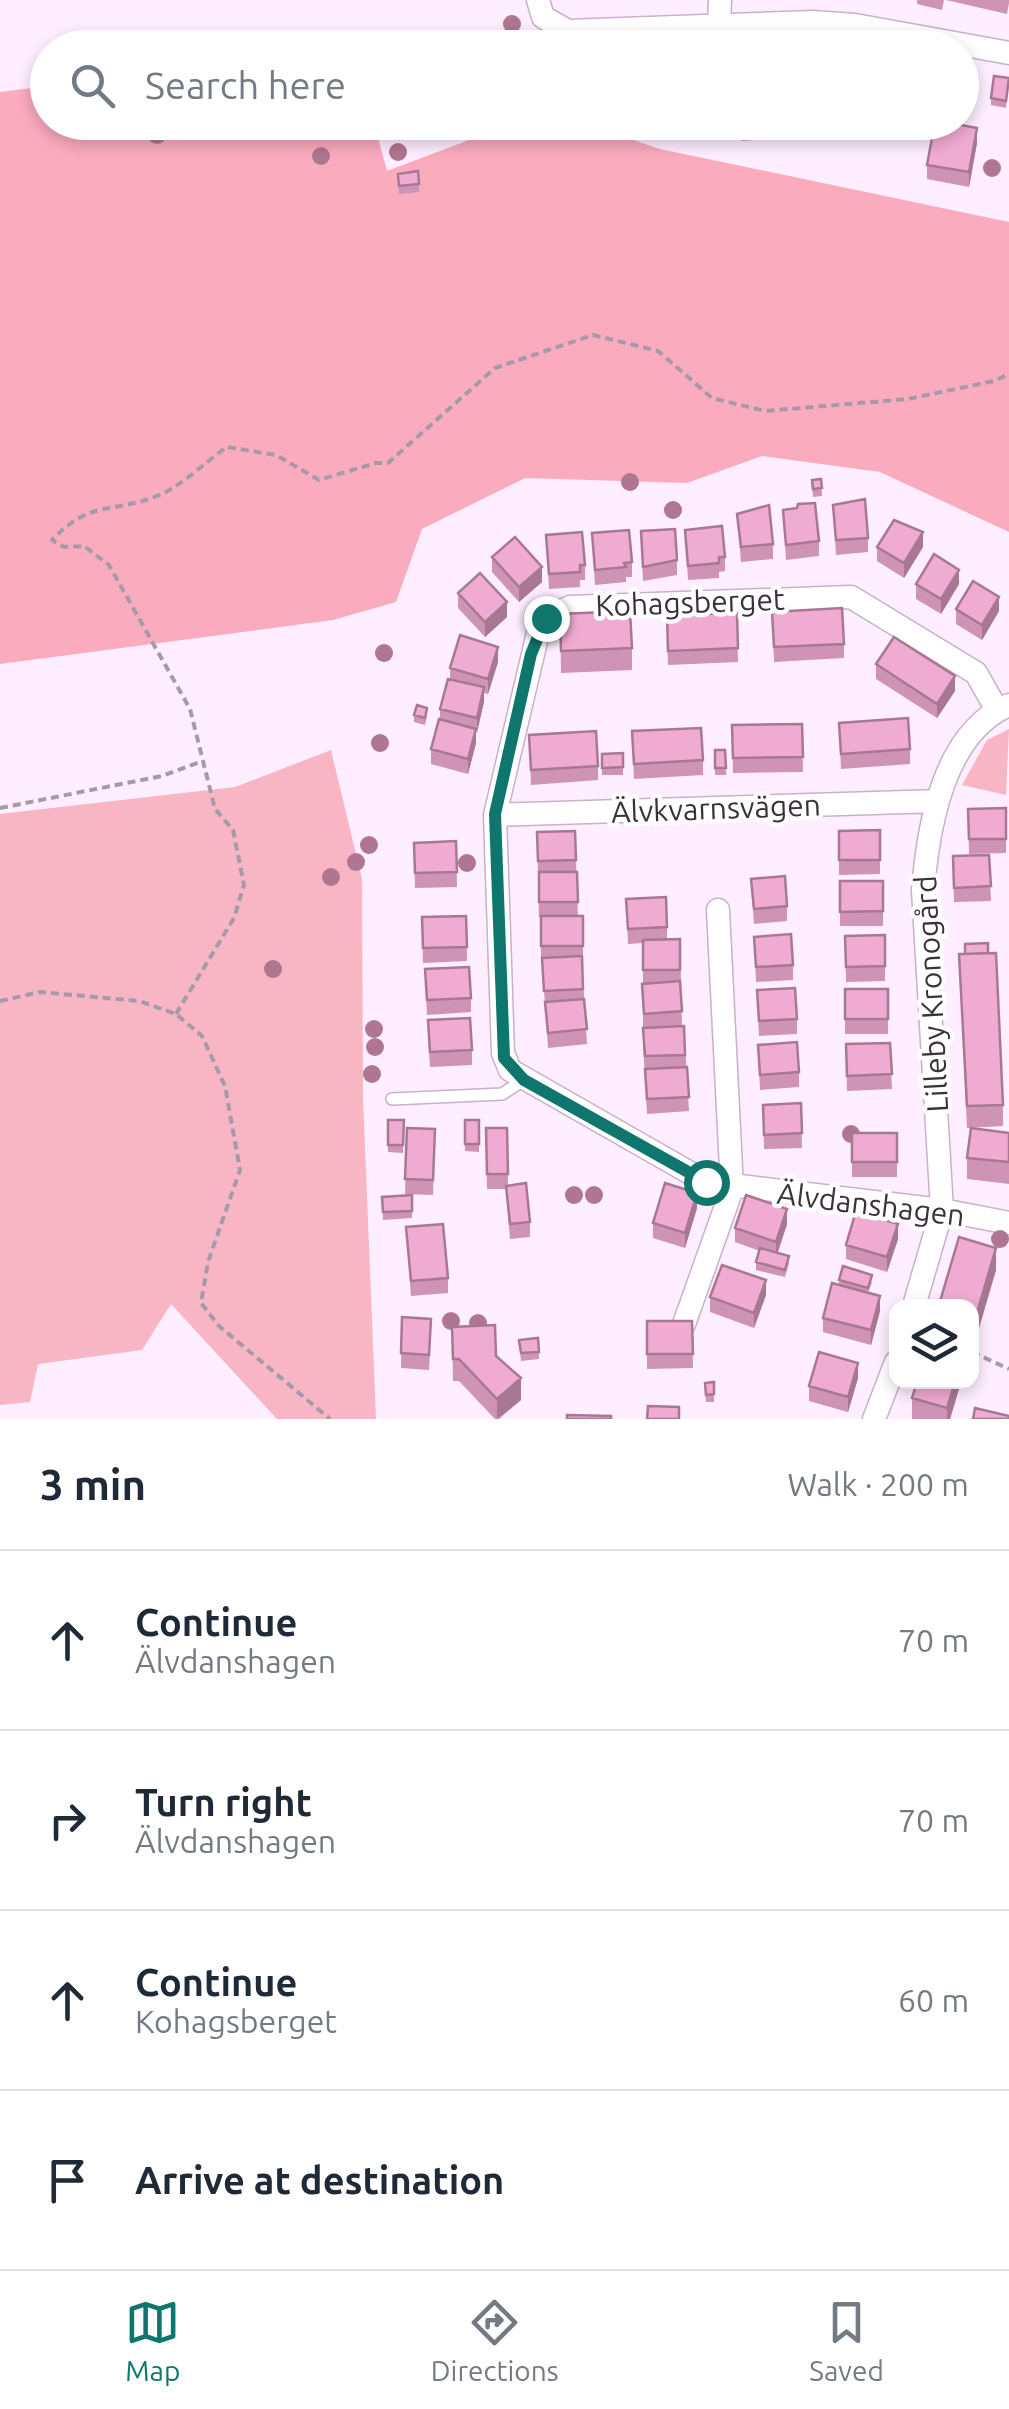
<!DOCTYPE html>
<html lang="en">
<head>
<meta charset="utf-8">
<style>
	:root { --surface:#fff; --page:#f2f2f3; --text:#1f2937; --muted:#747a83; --line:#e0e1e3; --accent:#0f766e }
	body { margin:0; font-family:Ubuntu,sans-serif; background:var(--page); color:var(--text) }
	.controls { position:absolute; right:30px; bottom:30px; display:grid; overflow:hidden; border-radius:20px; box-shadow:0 5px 15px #0003 }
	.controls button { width:90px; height:90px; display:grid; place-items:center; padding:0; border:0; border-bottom:2px solid var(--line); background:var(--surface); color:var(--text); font:50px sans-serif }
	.stop { position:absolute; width:30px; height:30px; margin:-22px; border:8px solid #0f766e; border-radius:50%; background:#fff }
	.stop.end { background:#0f766e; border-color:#fff; box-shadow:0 2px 10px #0008 }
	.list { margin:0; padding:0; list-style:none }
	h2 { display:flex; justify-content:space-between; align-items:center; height:130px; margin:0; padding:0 40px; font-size:42px }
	h2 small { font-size:32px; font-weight:400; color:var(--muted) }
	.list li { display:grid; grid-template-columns:65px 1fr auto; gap:30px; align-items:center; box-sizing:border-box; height:180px; padding:0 40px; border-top:2px solid var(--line) }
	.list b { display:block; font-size:38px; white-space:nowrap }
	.list p { margin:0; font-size:32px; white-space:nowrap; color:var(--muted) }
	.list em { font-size:32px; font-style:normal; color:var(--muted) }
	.icon { flex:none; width:55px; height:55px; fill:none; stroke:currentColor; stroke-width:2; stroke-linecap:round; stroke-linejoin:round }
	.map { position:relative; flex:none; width:1009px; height:1419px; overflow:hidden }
	.search { position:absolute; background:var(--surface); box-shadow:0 5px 15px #0003; left:30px; right:30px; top:30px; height:110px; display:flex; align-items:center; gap:25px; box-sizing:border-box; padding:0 35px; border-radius:55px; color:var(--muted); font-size:38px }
	.sheet { height:850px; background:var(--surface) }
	nav { display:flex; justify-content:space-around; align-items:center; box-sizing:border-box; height:140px; border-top:2px solid var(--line); background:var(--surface); font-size:28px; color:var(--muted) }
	nav a { display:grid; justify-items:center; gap:5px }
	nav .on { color:var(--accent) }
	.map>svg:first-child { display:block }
	.green { fill:#f8b5c4 }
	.forest { fill:#faabbd }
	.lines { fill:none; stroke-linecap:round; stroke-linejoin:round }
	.lane-casing { stroke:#c9b0cb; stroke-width:14 }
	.street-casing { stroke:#c9b0cb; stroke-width:25 }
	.path { stroke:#a79aa8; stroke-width:4; stroke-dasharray:8 5; stroke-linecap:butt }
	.lane { stroke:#fff; stroke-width:11 }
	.street { stroke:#fff; stroke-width:22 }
	.tree { fill:#af7690 }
	.wall { fill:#ce93b5 }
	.shaded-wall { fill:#a87893 }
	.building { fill:#f0abd2; stroke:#a87893; stroke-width:2.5 }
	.route { stroke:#0f766e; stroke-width:12 }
	.labels { text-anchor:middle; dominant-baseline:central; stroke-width:9; stroke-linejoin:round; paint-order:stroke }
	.street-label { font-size:30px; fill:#3b313c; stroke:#fff }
</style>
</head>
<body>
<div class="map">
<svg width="1009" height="1419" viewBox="0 0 1009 1419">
	<rect width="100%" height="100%" fill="#feeeff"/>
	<!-- green -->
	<path class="green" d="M1009,729L1006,795L962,785L987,740Z
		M331,750L362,879L363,1098L376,1419H277L171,1304L142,1350L38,1364L30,1402L0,1405V814L235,787Z"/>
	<!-- forest -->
	<path class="forest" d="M47,86L48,122L374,123L387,171L511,124L583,123L660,149L1009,222V532L880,472L762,456L687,483L525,478L422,529L396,602L333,620L0,664V92Z"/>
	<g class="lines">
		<!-- lane casing -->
		<g class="lane-casing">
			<path id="lane" d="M392,1099L502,1094L524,1080"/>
		</g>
		<!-- street casing -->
		<g class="street-casing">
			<path id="street" d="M538,0L543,17L568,31L813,22L855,25L1009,53
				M719,25L720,0
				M997,710L976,673L851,597L570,607L546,618L538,633L495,815L503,1053L510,1070L706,1182L942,1210L1009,1223
				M495,815L938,801
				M914,1306L942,1210L923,890C928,827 943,733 1009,705
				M684,1324L732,1189L718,910
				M874,1419L896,1362"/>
		</g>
		<!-- path -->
		<path class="path" d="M0,808L162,776L200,762
			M0,1001L40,992L139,1001L176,1014L202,1036L225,1086L240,1170L208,1262L201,1303L219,1326L330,1419
			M176,1014L234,918L244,885L233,830L215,809L190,709L109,565L84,546L64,547L52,540C91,499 111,514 157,496C181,487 205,462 227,447L276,455L319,480L376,463H388L495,368L593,335L658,351L712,398L765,411L908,399L994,381L1009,374
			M972,1352L1009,1369"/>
		<!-- lane -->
		<use href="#lane" class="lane"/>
		<!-- street -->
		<use href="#street" class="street"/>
	</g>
	<!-- trees -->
	<g class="tree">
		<circle cx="512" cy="24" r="9"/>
		<circle cx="157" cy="135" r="9"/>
		<circle cx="398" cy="152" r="9"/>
		<circle cx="321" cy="156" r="9"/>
		<circle cx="992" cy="168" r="9"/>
		<circle cx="630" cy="482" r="9"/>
		<circle cx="673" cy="510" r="9"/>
		<circle cx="384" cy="653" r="9"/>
		<circle cx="380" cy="743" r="9"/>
		<circle cx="369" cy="845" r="9"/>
		<circle cx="356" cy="862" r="9"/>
		<circle cx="467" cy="863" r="9"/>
		<circle cx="331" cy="877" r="9"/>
		<circle cx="273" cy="969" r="9"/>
		<circle cx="374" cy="1029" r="9"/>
		<circle cx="375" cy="1047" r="9"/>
		<circle cx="372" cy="1074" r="9"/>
		<circle cx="851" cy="1134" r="9"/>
		<circle cx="574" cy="1195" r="9"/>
		<circle cx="594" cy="1195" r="9"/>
		<circle cx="1000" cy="1239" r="9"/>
		<circle cx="451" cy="1321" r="9"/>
		<circle cx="478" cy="1323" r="9"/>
	</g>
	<!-- wall -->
	<path class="wall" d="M917,0H944L942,10L917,4Z
		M946,0H1009V3L1007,14Z
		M1009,78L1006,108L991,105V98Z
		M389,122H459V127L390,133Z
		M606,122H626V131L606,132Z
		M674,122H694V126L674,127Z
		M741,122H767L768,139L742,141Z
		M775,122H818V130L775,128Z
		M977,143L969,187L927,179V165Z
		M398,174L419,184V192L399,194Z
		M821,479L822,496L813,497L812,480Z
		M833,505L868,538V552L836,555Z
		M783,510L819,541V556L786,560Z
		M737,514L773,544V559L741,562Z
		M685,530L725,557V571L719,572V578L688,580Z
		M641,531L677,560V575L643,581Z
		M592,533L632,562V577H626V582L595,585Z
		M546,535L585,565V580H580V587L549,589Z
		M877,547H923L904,578L877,561Z
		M492,557L542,582L519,602L492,572Z
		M916,584H959L941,614L916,599Z
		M458,593L507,617L485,637L458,608Z
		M956,609L999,611L982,640L956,624Z
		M772,612L844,644V658L774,662Z
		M737,613L738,662L668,665L667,630Z
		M560,614L632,648V670L561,673Z
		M498,662L488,694L484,693V702L476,733V743L468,774L431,764V749L440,719V709L450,679V668Z
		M876,664L955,691L937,718L876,679Z
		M414,715L427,716L425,725L414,722Z
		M839,723L910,749V764L841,769Z
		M802,724L803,772L733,773L732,725Z
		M632,731L703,760V775L634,779Z
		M529,735L598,766V780L531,785Z
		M715,750H725L726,775H715Z
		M623,753V775H602V754Z
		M1006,808V853L969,854L968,809Z
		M880,830V874L839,875V831Z
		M575,831L578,916H583V961H582L587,1044L548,1048L542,961H541V917H539L537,832Z
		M456,841L457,887L415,888L414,843Z
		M989,855L991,901L954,902L953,856Z
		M751,879L787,906V921L754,924Z
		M840,881H883V926H840Z
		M626,899L667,927V939H680L682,1026H684L689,1111L647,1114L643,1043V943L628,944Z
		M466,916L467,961L423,963L422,917Z
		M885,935V981L846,982L845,936Z
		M754,937L793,965V980L756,982Z
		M959,954L1003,1105V1126L967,1128Z
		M425,969L471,998V1012L427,1015Z
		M845,989H888V1034H845Z
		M757,990L797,1019V1034L759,1036Z
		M428,1035L472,1050V1065L430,1067Z
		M890,1043L892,1089L847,1091L846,1044Z
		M758,1045L799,1072V1087L760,1090Z
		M801,1103L802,1148L764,1149L763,1105Z
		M388,1120H404L403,1153L388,1152Z
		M465,1120H479V1152L465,1151Z
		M407,1128L435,1129L433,1195L405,1194Z
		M486,1128H507L508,1185L530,1222V1237L510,1239L506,1189H487Z
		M852,1133H897V1177H852Z
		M1009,1133V1184L967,1179V1158Z
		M412,1195V1218L383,1220L382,1197Z
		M697,1208L685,1248L653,1238V1223Z
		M787,1224L778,1253L789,1263L785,1277L756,1270V1262L760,1251L735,1242V1228Z
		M406,1227L448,1278V1293L411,1296Z
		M959,1237L996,1270L976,1338L972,1336V1306H939Z
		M898,1239L887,1272L846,1259V1245Z
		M839,1280L872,1282L868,1293L880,1311L871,1345L823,1332V1318L839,1285Z
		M766,1295L754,1328L710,1312V1297Z
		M402,1317L431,1333L429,1370L401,1368Z
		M647,1321H692L693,1368L647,1369Z
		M452,1327L521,1400L499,1419H495L459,1381H453Z
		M538,1338L539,1359L521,1361L519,1340Z
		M858,1378L848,1412L809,1401V1386Z
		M714,1382V1402H706L705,1383Z
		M961,1382L950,1419H912V1398Z"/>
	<!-- shaded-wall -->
	<path class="shaded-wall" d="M977,128V143L969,187V172Z
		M923,532V547L904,578V563Z
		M542,567V582L519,602V587Z
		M959,570V584L941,614V599Z
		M999,597V611L982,640V625Z
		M507,602V617L485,637V622Z
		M498,647V662L488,694V679Z
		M955,676V691L937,718V704Z
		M484,687V702L477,733V718Z
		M476,729V743L468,774V759Z
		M697,1193V1208L685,1248V1233Z
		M787,1209V1224L776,1256V1242Z
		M898,1224V1239L887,1272V1257Z
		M996,1248V1270L976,1338V1316Z
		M766,1280V1295L754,1328V1313Z
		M880,1296V1311L871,1345V1330Z
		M858,1363V1378L848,1412V1397Z
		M521,1378V1400L497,1419V1399Z
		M955,1382H961L950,1419H947V1408Z"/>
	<!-- building -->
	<path class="building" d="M994,76L1009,78L1006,101L991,98Z
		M741,122H767L768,131L742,134Z
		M935,122H945L977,128L969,172L927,165Z
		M418,171L419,184L399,186L398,174Z
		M821,479L822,488L813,489L812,480Z
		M865,499L868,538L836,540L833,505Z
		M815,503L819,541L786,545L783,510L797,508L798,504Z
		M769,505L773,544L741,547L737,514Z
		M894,520L923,532L904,563L877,547Z
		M722,526L725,557H719V563L688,566L685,530Z
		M675,529L677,560L643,567L641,531Z
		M629,530L632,562L624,563L626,567L595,570L592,533Z
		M582,532L585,565H580V572L549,574L546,535Z
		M515,537L542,567L519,587L492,557Z
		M934,554L959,570L941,599L916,584Z
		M480,573L507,602L485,622L458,593Z
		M973,581L999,597L982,625L956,609Z
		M842,608L844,644L774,647L772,612Z
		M630,611L632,648L561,651L560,614Z
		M737,613L738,648L668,651L667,615Z
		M460,635L498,647L488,679L450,668Z
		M894,637L955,676L937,704L876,664Z
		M448,679L484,687L477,718L440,709Z
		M417,705L427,708L425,718L414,715Z
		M908,718L910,749L841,754L839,723Z
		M439,719L476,729L468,759L431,749Z
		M802,724L803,757L733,758L732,725Z
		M701,728L703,760L634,764L632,731Z
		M596,731L598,766L531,770L529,735Z
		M715,750H725L726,768H715Z
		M623,753V767L602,768V754Z
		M1006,808V839H969L968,809Z
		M880,830V860H839V831Z
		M575,831L576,860L538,861L537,832Z
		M456,841L457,872L415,873L414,843Z
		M989,855L991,886L954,888L953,856Z
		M539,872H577L578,902H539Z
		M785,876L787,906L754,909L751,879Z
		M840,881H883V911L840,912Z
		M666,897L667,927L628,929L626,899Z
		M466,916L467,947L423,948L422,917Z
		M541,916H583V946H541Z
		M791,934L793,965L756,967L754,937Z
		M885,935V966L846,967L845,936Z
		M680,939V970H643V940Z
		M988,943V953L965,954V944Z
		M996,953L1003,1105L967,1106L959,954Z
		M582,956L583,989L544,991L542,958Z
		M469,967L471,998L427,1000L425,969Z
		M680,981L682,1011L644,1014L642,984Z
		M795,988L797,1019L759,1021L757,990Z
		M845,989H888V1019H845Z
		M584,999L587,1029L548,1033L545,1002Z
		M470,1018L472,1050L430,1052L428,1020Z
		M684,1026L685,1055L645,1056L643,1028Z
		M797,1042L799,1072L760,1075L758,1045Z
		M890,1043L892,1074L847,1076L846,1044Z
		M687,1067L689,1097L647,1099L645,1069Z
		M801,1103L802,1133L764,1135L763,1105Z
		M388,1120H404L403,1145H388Z
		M465,1120H479V1144H465Z
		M407,1128L435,1129L433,1180L405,1179Z
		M486,1128H507L508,1174H487Z
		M971,1128L1009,1133V1162L967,1158Z
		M852,1133H897V1162H852Z
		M526,1183L530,1222L510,1224L506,1186Z
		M665,1183L697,1193L685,1233L653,1223Z
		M412,1195V1211L383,1212L382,1197Z
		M746,1195L787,1209L776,1242L735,1228Z
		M856,1211L898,1224L887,1257L846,1245Z
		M443,1224L448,1278L411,1281L406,1227Z
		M959,1237L996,1248L976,1316L972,1315V1306L939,1305Z
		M760,1248L789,1256L785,1270L756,1262Z
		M722,1265L766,1280L754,1313L710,1297Z
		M843,1266L872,1275L868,1288L839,1280Z
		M832,1283L880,1296L871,1330L823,1318Z
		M402,1317L431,1319L429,1355L401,1353Z
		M647,1321H692L693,1354H647Z
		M495,1325L496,1356L521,1378L497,1399L459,1359H453L452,1327Z
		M538,1338L539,1352L521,1353L519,1340Z
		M819,1352L858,1363L848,1397L809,1386Z
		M714,1382V1394L706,1395L705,1383Z
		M917,1382H955L947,1408L912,1398Z
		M648,1406L679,1407V1419H647Z
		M975,1408L1009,1416V1419H973Z
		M567,1415L611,1416V1419H567Z"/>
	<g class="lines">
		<!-- route -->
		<path class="route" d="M546,618L531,654L495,814L504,1058L524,1080L706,1182"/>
	</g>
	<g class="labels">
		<!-- street labels -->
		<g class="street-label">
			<text transform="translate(690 602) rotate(-2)">Kohagsberget</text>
			<text transform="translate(716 808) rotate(-2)">Älvkvarnsvägen</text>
			<text transform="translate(931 994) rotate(-93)">Lilleby Kronogård</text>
			<text transform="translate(871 1204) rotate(7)">Älvdanshagen</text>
		</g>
	</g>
</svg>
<div class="controls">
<button><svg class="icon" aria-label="layers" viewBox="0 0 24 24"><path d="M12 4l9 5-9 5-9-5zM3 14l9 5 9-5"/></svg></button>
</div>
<div class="stop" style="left:706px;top:1182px"></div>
<div class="stop end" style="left:546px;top:618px"></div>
<div class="search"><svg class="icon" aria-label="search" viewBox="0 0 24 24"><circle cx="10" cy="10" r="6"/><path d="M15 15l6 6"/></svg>Search here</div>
</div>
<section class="sheet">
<h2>3 min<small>Walk · 200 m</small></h2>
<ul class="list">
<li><svg class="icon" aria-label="ahead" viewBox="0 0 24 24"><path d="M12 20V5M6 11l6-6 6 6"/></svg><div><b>Continue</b><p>Älvdanshagen</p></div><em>70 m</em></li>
<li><svg class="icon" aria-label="right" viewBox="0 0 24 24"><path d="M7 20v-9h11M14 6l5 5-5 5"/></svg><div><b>Turn right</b><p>Älvdanshagen</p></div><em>70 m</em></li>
<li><svg class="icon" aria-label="ahead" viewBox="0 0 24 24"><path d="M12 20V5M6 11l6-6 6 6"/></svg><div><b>Continue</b><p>Kohagsberget</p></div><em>60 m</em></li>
<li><svg class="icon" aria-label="arrive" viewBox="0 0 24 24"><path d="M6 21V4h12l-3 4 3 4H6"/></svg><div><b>Arrive at destination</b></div></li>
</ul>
</section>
<nav>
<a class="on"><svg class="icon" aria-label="map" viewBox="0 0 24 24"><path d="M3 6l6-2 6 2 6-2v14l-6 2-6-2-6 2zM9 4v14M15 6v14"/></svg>Map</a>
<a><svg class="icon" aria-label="directions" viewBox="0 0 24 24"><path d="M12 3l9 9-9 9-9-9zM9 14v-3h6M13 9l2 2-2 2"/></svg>Directions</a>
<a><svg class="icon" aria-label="saved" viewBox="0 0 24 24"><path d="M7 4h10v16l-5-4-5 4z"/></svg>Saved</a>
</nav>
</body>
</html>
